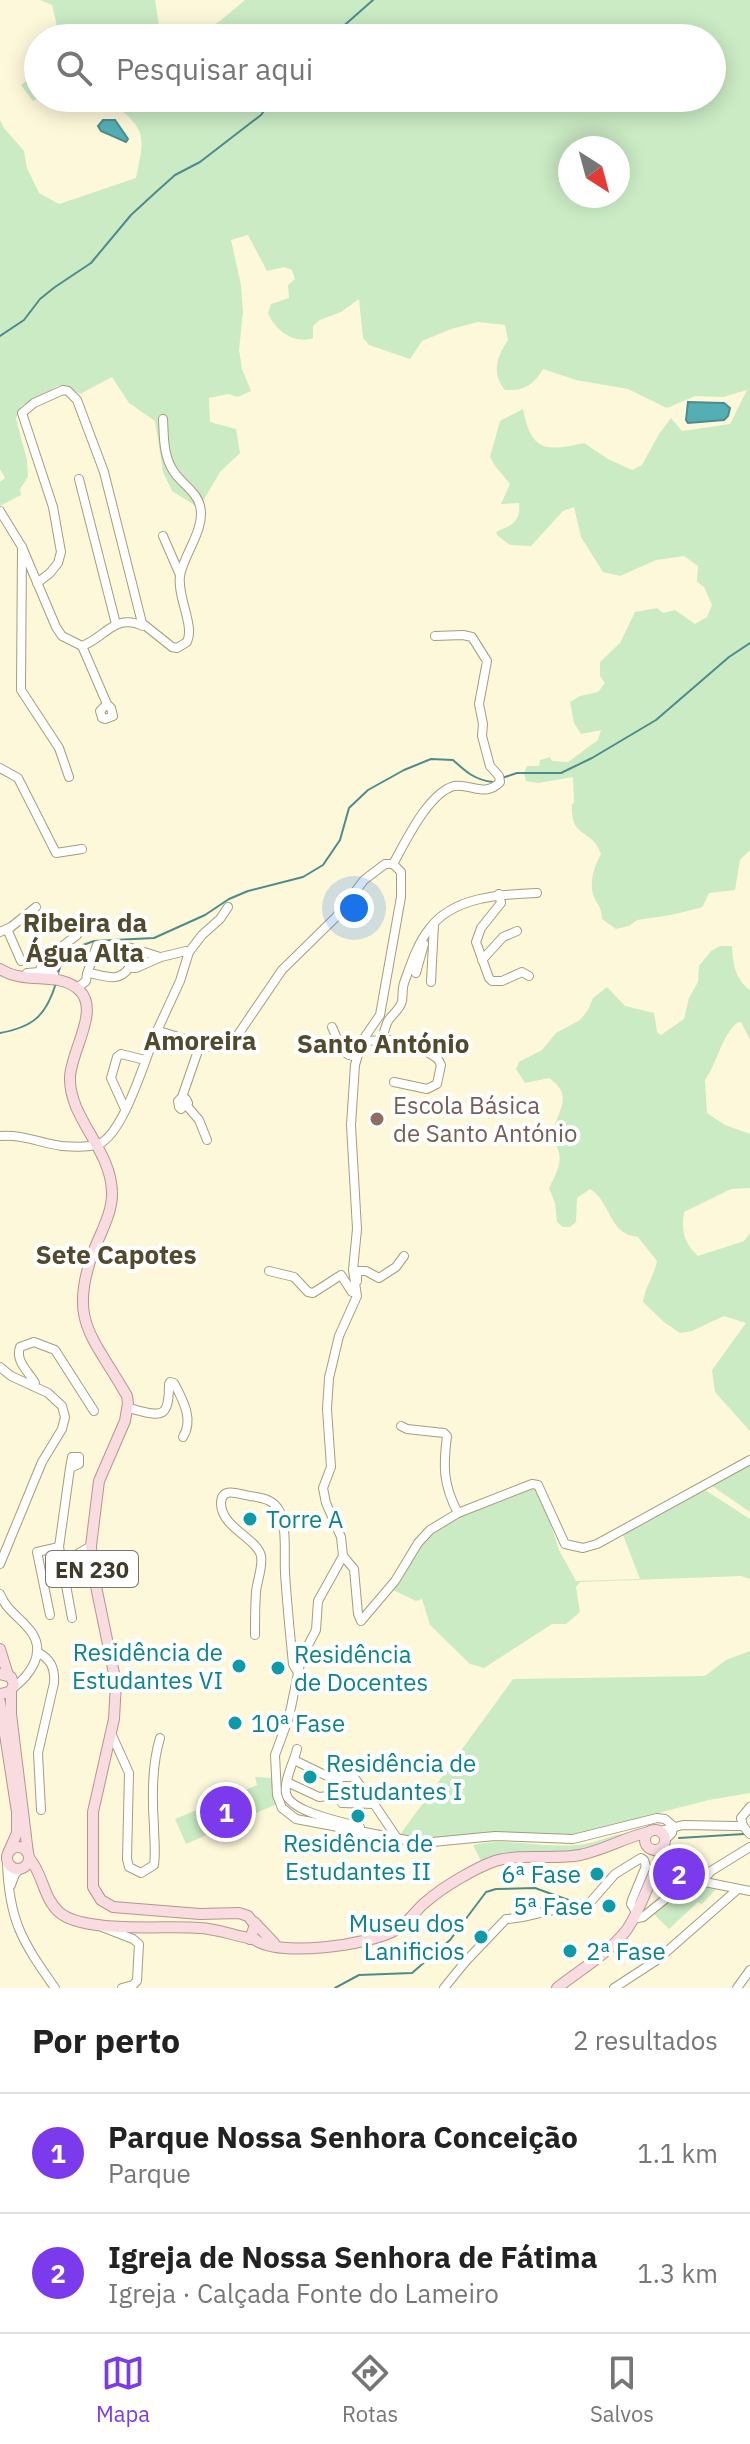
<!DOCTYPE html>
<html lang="pt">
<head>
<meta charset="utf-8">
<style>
  body { margin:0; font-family:"IBM Plex Sans",sans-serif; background:#f6f6f6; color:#222 }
  .compass { position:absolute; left:558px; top:136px; width:72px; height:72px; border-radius:50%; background:#fff; box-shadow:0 4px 20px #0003; rotate:144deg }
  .you { position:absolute; left:354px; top:908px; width:28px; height:28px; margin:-20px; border:6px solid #fff; border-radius:50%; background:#1a73e8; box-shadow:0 0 0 12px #1a73e833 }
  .badge { display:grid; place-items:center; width:52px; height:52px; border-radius:50%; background:#7c3aed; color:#fff; font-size:26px; font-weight:700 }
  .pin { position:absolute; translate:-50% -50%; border:4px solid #fff; box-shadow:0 2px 8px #0006 }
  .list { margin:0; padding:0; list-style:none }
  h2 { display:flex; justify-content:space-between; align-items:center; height:104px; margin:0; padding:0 32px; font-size:34px }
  h2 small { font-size:26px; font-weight:400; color:#767676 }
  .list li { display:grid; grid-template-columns:52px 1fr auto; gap:24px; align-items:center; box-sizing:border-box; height:120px; padding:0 32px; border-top:2px solid #e0e0e0 }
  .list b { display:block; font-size:30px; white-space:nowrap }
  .list p { margin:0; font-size:26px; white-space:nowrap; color:#767676 }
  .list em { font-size:26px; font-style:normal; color:#767676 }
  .icon { flex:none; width:44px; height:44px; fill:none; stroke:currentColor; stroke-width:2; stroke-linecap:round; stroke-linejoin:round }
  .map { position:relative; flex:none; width:750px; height:1988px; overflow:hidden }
  .search { position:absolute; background:#fff; box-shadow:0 4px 20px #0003; left:24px; right:24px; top:24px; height:88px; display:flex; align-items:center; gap:20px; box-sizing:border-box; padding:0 28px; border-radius:44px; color:#767676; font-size:30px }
  .sheet { height:344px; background:#fff }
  nav { display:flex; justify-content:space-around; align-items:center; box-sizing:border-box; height:112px; border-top:2px solid #e0e0e0; background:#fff; font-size:22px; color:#767676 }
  nav a { display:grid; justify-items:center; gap:4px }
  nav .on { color:#7c3aed }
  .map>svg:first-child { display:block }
</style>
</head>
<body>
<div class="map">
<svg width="750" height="1988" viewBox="0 0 750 1988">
  <rect width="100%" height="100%" fill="#fef8db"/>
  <g fill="#caebc4" fill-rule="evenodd">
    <polygon points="40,0 155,0 161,38 54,38 57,26 52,5"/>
    <path d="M 245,0 L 750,0 L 750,850 L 740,860 L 735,890 L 709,893 L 703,906 L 700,908 L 671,915 L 637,920 L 629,926 L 616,929 L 602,919 C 601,903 596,905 593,894 C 589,881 595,865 601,854 C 592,827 570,840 572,804 L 574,803 L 573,777 L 538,783 L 526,781 L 524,773 L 527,766 L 539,766 L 540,760 L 550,757 L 552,761 L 568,762 L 598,740 L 601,730 L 581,734 L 574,723 L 570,702 L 580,696 L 598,692 L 605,683 L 600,676 L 600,662 L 620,643 L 635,612 L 657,608 L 663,613 L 675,610 L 695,624 L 707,617 L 712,605 L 704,587 L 697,582 L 698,566 L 684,556 L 656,560 L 620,576 L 603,572 L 581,537 L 574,507 L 563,511 L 531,546 L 510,545 L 498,536 L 496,532 C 512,525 521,522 519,503 L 501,504 L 510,484 L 495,466 L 490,457 L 500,421 L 523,409 C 531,451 545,452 584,443 L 608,459 L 632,470 L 642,465 L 659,434 L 671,418 L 682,431 L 730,424 L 747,390 L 723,397 L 695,396 L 667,408 L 628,389 L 576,380 L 543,369 C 533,385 525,391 505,390 C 491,374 497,356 508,340 L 505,325 L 478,322 L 451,329 L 422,341 L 410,359 L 369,345 L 363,338 L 359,299 L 341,312 L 320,320 L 313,326 L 313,338 C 294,345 275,330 268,313 L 271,304 L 289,298 L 288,285 L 295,279 L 292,270 L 284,267 L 267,271 L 248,235 L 231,240 L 241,285 L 243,312 L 239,350 L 242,369 L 251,391 L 238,397 L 228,394 L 209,398 L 210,422 L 236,429 L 240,453 L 220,472 L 199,508 L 172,491 L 163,472 L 155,421 L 129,403 L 112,377 L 80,394 L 72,389 L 58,386 L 21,406 L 16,419 L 27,460 L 28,477 L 20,489 L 21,495 L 0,506 L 0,482 L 5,478 L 0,469 L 0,120 L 4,128 L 24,151 L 27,168 L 39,193 L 59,204 L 136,178 C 145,135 147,130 111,102 L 110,98 L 712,98 L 712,38 L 194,38 L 220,21 ZM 570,148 L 618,148 L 618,196 L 570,196 Z"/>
    <polygon points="38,46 38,98 33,101 21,85 28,80 36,67 30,49"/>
    <path d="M 720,946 L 732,946 C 733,964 735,979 750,990 L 750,1040 L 741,1022 L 738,1022 C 721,1036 718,1062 705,1080 L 707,1113 L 725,1125 L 750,1134 L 750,1188 L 731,1189 L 684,1212 C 681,1231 684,1243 698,1256 L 744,1241 L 750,1233 L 750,1431 L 715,1392 L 712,1370 L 746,1323 L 724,1316 L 692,1331 L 680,1333 L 664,1322 L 643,1302 C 645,1287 654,1276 657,1261 L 638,1237 C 608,1234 612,1203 590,1189 L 577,1198 L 576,1222 L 570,1227 L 563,1227 L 557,1222 L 555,1203 L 549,1188 C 554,1178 562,1164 559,1153 C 558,1148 553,1140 553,1135 C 554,1114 577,1097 549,1078 L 525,1083 L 516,1069 L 519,1062 L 542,1050 L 556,1033 L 580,1020 L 588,1010 L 593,998 L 607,987 L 625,1006 L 654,1013 L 657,1032 L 661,1035 L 684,1019 L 689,998 L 698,982 L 699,966 L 711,951 Z"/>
    <polygon points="750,1464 750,1512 709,1484"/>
    <path d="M 531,1488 L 536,1488 L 540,1492 L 559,1550 L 576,1581 L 640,1579 L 623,1535 L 702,1488 L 750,1519 L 750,1579 L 741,1576 L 580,1582 L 576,1587 L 580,1612 L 566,1624 L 552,1624 L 484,1668 L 470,1664 L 430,1625 L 422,1599 L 416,1601 L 393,1590 C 403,1576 412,1552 423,1541 C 448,1516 498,1501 531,1488 Z"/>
    <polygon points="750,1651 750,1793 709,1800 654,1814 592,1834 421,1840 399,1836 513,1679 705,1676 726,1660"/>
    <polygon points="255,1777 272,1778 277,1804 186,1844 175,1819 257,1785"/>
    <path d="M 620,1834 L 627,1835 L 588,1848 L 570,1851 L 504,1852 L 482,1863 L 473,1845 C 507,1837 542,1848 576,1845 C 591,1844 605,1838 620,1834 Z"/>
    <polygon points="690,1883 716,1889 702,1904 698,1902 669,1929 653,1913"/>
  </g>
  <g fill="#54afb5" stroke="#4d8c8c" stroke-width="2">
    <polygon points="103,120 115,120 128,139 126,142 101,131 98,126"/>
    <polygon points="688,402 724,403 730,408 728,416 724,420 688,423 686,420"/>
  </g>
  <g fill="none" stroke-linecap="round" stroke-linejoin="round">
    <g stroke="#4d8c8c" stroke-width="2">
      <polyline points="330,38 373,0"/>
      <polyline points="0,336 24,320 40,299 55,287 91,263 131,215 156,192 175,175 200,162 261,115 274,98"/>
      <polyline points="502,778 517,773 561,773 592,758 656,720 729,657 750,643"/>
      <path d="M 57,977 L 61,964 L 66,959 L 83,945 L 94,941 L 154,938 L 205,915 L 229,899 L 248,891 L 303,877 L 323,865 L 340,840 L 349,808 L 368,790 L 404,770 L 431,759 L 453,760 C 466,772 475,780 493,782"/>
      <path d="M 0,1033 C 33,1027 46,1016 56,983"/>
      <polyline points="679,1838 744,1834"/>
      <polyline points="601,1884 610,1874"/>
      <polyline points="335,1988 359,1975 412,1973 450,1940 486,1892 496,1889 535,1888 574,1902 587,1900"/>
    </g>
    <defs>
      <g id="minor">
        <polyline points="79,479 116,624"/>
        <path d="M 0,511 L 22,547 L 56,627 L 62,636 L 82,646 C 106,637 114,613 143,626"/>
        <polyline points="163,536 180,575"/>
        <polyline points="22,547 21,690 59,748 69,777"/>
        <path d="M 37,583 L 50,573 L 58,563 L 61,552 L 53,507 L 22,413 L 34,403 L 63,390 L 68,391 L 77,400 L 104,472 L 142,623 L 172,647 L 177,648 L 187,642 C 195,626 177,597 180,576 C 183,555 206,529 200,506 C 197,492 182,484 174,472 C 163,456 164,437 163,419"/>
        <path d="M 435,636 L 463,635 L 472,637 L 487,661 L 479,704 L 483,724 L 482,736 L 490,766 L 499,776 L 500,782 C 485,798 470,783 454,786 C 428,793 405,843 393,864 L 401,872 L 401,897 L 380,1015 L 362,1041 L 355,1065 L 351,1125 L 357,1229 L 353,1270 L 357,1296 L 339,1336 L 329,1378 L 327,1409 L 331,1467 L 323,1488 L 326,1503 L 341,1537 L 343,1556 L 318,1601 L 316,1630 L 301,1659 L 289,1717 L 275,1755 L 277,1795 L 282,1808 L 296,1819 L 422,1843 L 495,1836 L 573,1839 L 657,1818 L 665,1819 L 673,1826"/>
        <polyline points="82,646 107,704 100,711 102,718 105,719 113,716 111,708 107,704"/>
        <polyline points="0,768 18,778 56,853 82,849"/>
        <polyline points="499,894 501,903 481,928 476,942 489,978 492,981 502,981 522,972 529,976"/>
        <polyline points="7,929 21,961"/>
        <polyline points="0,932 11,927 36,907"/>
        <polyline points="128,947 160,957"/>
        <polyline points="482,960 503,937 517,931"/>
        <polyline points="27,973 52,971 54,974 51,980"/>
        <polyline points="39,973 43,961 77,935"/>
        <polyline points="416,973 424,944"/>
        <polyline points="87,974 97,945"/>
        <polyline points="431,982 434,924"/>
        <path d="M 77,988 L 86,981 L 87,974 L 89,973 C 106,976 118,983 129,968 L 136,968 L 161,957 L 186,951 L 189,952"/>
        <polyline points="332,1027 338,1041 336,1047 349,1055 357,1057"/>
        <polyline points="156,1033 180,981 189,952 202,935 220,919 228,907"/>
        <path d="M 382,1039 C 384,1033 385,1027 388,1021 C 392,1014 400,1010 402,1001 C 403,995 402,989 404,983 C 411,964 417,944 430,928 C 453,897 501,894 537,893"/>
        <polyline points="362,1041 390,1040 429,1053 438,1059 441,1065 437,1084 427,1089 394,1082"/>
        <polyline points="182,1097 186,1099 188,1103 181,1109 179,1107 178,1101 182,1097 200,1045"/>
        <polyline points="187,1106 199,1120 207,1140"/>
        <polyline points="125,1109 111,1078 117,1057 121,1054 145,1060"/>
        <path d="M 0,1136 C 21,1134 41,1143 62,1146 C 74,1147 88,1148 99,1144 C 124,1133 145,1059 156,1033 L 162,1032 L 218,1049 L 233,1042 L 282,970 L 336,917 L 364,880 L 385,864 L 393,864"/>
        <polyline points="269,1271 294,1277 308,1292 313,1293 341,1275 352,1292 356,1293"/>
        <polyline points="357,1281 357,1271 366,1271 379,1278 396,1267 404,1256"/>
        <polyline points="0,1367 11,1376 48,1393 62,1406 65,1417 62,1429 42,1462 0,1564"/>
        <path d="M 33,1386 L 35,1383 C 28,1371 15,1361 20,1347 L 34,1342 L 55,1350 L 94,1411"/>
        <path d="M 128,1408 C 159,1415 169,1423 169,1384 L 170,1382 L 174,1383 C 183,1400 194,1420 183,1437"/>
        <path d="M 401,1426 L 407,1429 L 444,1433 L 447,1436 C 443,1466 443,1485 458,1513"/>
        <polyline points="70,1468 72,1457 79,1457 79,1464 70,1468 59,1547 72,1618"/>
        <polyline points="343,1556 354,1569 358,1614 361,1621 395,1581 418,1543 430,1530 458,1513 532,1484 538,1485 565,1544 583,1548 597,1544 750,1460"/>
        <polyline points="62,1563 91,1546"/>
        <path d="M 0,1594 C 7,1612 22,1618 32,1633 C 46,1654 29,1676 13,1688"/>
        <polyline points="50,1615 37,1552 59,1547"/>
        <path d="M 255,1635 C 255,1621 255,1606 256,1592 C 257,1581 263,1567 261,1556 C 257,1538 222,1528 221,1504 C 221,1485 240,1495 250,1496 C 262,1498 274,1499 280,1512 C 287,1531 284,1554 285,1573 C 287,1604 290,1634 293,1664 L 297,1671"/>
        <path d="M 37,1652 C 51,1659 55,1668 54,1683 L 38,1753 L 41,1810"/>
        <path d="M 111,1733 L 129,1773 L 127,1859 L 129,1867 L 141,1873 L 154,1865 C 156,1852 154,1839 154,1826 C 152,1798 152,1764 160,1738"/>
        <path d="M 297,1749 C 294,1762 284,1779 286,1793 C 289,1812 344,1822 360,1827"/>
        <polyline points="287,1782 319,1797 359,1793 363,1790 354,1777 329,1777 294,1760"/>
        <polyline points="342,1803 374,1804 397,1838"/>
        <polyline points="743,1826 741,1818 750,1807"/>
        <polyline points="660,1831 683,1825 735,1826 743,1826 750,1834"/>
        <polyline points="665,1840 672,1833 673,1826"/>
        <path d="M 7,1862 C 9,1921 22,1941 55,1988"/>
        <polyline points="703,1881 711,1871 750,1847"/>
        <polyline points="11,1885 15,1874 20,1869"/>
        <polyline points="633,1919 643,1917 690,1879 750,1891"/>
        <polyline points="102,1927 133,1939 139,1944 137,1981 133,1985 122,1988"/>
        <path d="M 444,1988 L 466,1961 L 506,1919 C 527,1918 542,1911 560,1909 C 570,1908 578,1910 587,1906 L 615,1874 L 641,1858 L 644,1860 L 646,1866 L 632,1900 L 631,1904 L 636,1912"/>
        <polyline points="614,1988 657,1960 738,1889"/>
        <polyline points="737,1988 750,1970"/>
      </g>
      <g id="major">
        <path d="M 0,969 C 26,986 60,970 80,991 C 100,1011 70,1053 70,1078 C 69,1118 111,1149 112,1192 C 113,1211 101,1232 94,1250 C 67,1321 93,1336 127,1396 L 128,1403 L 125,1421 L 99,1481 L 91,1546 L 92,1567 L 116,1683 L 114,1719 L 93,1812 L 93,1887 L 101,1900 L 113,1907 L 200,1914 L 239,1913 L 248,1916 L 255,1925 L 250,1939"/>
        <polyline points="0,1649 8,1675"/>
        <polyline points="0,1674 11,1677 14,1685 10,1692 0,1694"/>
        <polyline points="11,1690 11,1714 28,1853"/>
        <polyline points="0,1702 17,1812 17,1833 9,1851"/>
        <circle cx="655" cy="1840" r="10"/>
        <circle cx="18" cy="1858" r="11"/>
        <path d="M 29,1858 C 43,1873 43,1898 59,1912 C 83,1934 167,1925 200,1928 C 219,1929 237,1937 255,1939"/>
        <polyline points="254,1922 274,1943"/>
        <path d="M 254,1939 C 278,1958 370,1945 396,1930 C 409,1923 415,1910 427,1901 C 443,1887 475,1868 495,1861 C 522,1853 553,1860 580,1855 C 605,1850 625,1837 649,1832"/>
        <path d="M 557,1988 C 580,1970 607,1954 625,1932 C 636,1919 659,1862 664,1845"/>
      </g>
    </defs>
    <use href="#minor" stroke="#a59d7b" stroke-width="10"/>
    <use href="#major" stroke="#b49593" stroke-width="12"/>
    <use href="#minor" stroke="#fff" stroke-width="8"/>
    <use href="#major" stroke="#f8dce0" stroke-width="10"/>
  </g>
  <circle fill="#8d6e63" stroke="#fff" stroke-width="3" cx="377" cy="1119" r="8"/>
  <g fill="#0f9aa8" stroke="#fff" stroke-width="3">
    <circle cx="250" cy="1519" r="8"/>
    <circle cx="239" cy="1666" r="8"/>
    <circle cx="278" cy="1668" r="8"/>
    <circle cx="235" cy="1723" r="8"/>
    <circle cx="310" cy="1777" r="8"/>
    <circle cx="358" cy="1816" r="8"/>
    <circle cx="597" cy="1874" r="8"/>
    <circle cx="609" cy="1906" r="8"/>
    <circle cx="481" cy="1937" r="8"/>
    <circle cx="570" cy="1951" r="8"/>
  </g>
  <g text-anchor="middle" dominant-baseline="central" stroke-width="8" stroke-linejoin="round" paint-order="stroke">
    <rect fill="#fff" stroke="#78766b" stroke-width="2" x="46" y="1551" width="92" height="36" rx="6"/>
    <g font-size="22" font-weight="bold" fill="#3e3b2c">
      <text x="92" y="1569">EN 230</text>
    </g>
    <g font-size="24" fill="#785e54" stroke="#fff" text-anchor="start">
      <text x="393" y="1105">Escola Básica<tspan x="393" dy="28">de Santo António</tspan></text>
    </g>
    <g font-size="24" fill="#0d838f" stroke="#fff" text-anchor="start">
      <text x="266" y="1519">Torre A</text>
      <text x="223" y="1652" text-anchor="end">Residência de<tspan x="223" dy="28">Estudantes VI</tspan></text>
      <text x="294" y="1654">Residência<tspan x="294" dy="28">de Docentes</tspan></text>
      <text x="251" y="1723">10ª Fase</text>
      <text x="326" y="1763">Residência de<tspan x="326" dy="28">Estudantes I</tspan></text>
      <text x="358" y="1843" text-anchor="middle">Residência de<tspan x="358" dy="28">Estudantes II</tspan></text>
      <text x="581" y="1874" text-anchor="end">6ª Fase</text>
      <text x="593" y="1906" text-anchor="end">5ª Fase</text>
      <text x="465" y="1923" text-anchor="end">Museu dos<tspan x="465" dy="28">Lanificios</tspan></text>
      <text x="586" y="1951">2ª Fase</text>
    </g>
    <g font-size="26" font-weight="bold" fill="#524a2c" stroke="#fff">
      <text x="85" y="922">Ribeira da<tspan x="85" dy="30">Água Alta</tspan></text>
      <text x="200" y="1040">Amoreira</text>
      <text x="383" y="1043">Santo António</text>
      <text x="116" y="1254">Sete Capotes</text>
    </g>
  </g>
</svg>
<svg class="compass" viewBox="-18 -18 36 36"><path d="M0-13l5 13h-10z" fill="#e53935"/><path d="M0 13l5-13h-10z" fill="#767676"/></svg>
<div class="you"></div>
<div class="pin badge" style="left:226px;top:1812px">1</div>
<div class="pin badge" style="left:679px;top:1874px">2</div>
<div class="search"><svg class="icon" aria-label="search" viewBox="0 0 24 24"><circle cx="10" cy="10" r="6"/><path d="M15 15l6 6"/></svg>Pesquisar aqui</div>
</div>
<section class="sheet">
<h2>Por perto<small>2 resultados</small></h2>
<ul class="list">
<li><span class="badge">1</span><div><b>Parque Nossa Senhora Conceição</b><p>Parque</p></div><em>1.1 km</em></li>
<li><span class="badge">2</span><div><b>Igreja de Nossa Senhora de Fátima</b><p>Igreja · Calçada Fonte do Lameiro</p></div><em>1.3 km</em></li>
</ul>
</section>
<nav>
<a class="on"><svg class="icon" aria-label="map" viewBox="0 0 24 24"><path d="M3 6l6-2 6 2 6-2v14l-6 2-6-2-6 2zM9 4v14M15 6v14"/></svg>Mapa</a>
<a><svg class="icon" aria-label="directions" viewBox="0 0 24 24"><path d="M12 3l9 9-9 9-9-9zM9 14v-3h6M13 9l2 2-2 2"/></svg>Rotas</a>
<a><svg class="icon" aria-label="saved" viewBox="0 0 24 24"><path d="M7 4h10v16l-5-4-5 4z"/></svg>Salvos</a>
</nav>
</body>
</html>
